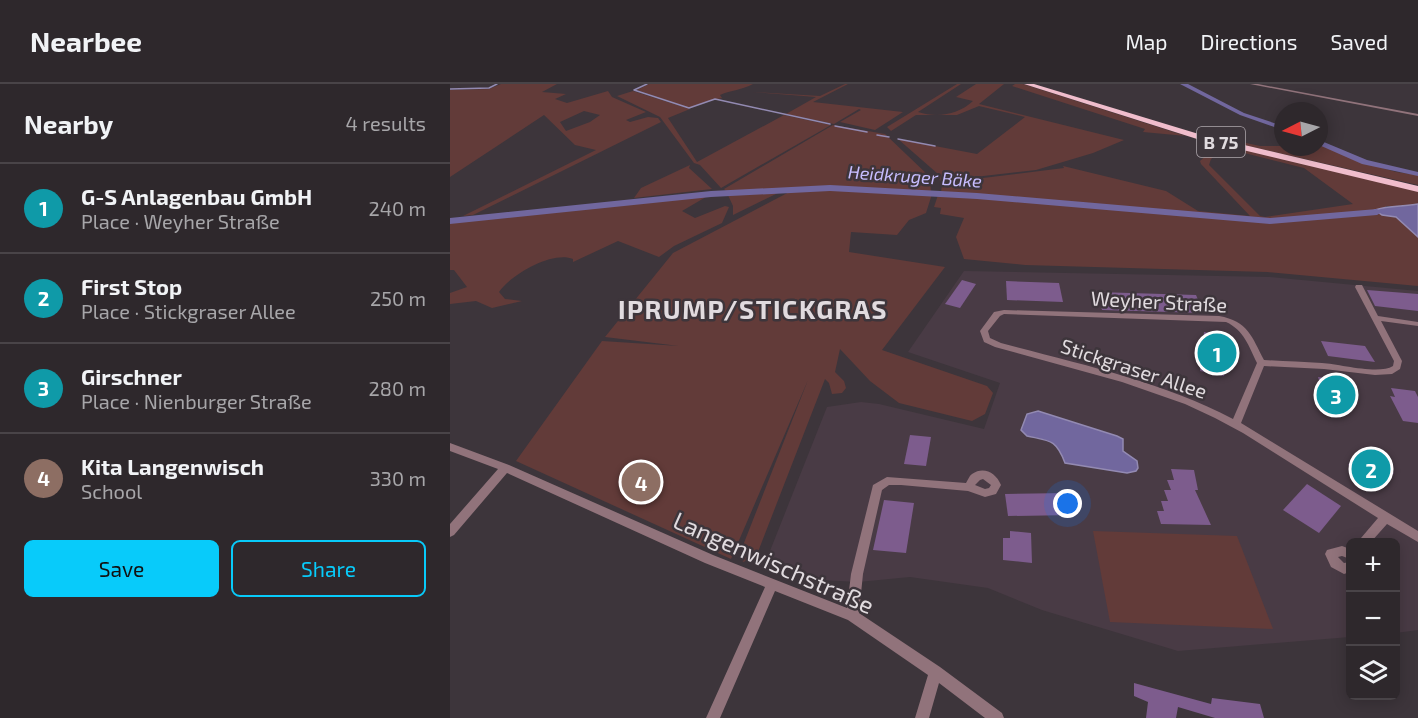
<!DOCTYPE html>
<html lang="en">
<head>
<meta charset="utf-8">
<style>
  body { margin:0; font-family:"Exo 2",sans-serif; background:#3a3438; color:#f1f3f6 }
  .controls { position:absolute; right:18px; bottom:18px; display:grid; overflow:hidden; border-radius:9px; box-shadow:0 3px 15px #0003 }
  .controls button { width:54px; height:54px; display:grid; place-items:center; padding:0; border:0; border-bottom:2px solid #494448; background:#2e282c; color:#f1f3f6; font:30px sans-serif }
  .compass { position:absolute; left:824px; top:18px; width:54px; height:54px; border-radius:50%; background:#2e282c; box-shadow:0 3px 15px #0003; rotate:264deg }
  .you { position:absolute; left:618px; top:420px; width:21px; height:21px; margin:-15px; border:4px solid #fff; border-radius:50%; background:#1a73e8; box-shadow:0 0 0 9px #1a73e833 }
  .badge { display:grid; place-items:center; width:39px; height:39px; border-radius:50%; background:#08cbfa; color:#fff; font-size:20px; font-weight:700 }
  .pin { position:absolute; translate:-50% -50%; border:3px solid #fff; box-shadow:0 2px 6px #0006 }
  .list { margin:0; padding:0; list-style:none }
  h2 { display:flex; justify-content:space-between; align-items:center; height:78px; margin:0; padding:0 24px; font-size:26px }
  h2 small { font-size:20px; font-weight:400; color:#a7a6a9 }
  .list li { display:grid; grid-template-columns:39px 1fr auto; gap:18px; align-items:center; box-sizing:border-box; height:90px; padding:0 24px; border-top:2px solid #494448 }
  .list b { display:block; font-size:22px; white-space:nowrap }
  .list p { margin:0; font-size:20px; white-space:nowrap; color:#a7a6a9 }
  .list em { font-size:20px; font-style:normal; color:#a7a6a9 }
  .actions { display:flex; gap:12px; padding:18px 24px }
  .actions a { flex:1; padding:14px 0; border:2px solid #08cbfa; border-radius:9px; text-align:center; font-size:21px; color:#08cbfa }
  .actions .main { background:#08cbfa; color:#111 }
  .icon { flex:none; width:33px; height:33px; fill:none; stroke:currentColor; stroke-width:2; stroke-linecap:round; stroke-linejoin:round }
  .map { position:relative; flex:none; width:968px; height:634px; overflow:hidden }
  header { display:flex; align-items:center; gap:36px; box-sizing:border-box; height:84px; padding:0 30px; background:#2e282c; border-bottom:2px solid #494448 }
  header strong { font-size:28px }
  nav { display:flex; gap:33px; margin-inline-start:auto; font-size:21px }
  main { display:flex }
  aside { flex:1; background:#2e282c }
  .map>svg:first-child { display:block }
</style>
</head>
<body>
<header>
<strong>Nearbee</strong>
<nav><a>Map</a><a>Directions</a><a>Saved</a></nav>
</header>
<main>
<aside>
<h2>Nearby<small>4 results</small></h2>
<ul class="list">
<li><span class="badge" style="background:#0f9aa8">1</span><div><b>G-S Anlagenbau GmbH</b><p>Place · Weyher Straße</p></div><em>240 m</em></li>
<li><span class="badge" style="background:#0f9aa8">2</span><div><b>First Stop</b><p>Place · Stickgraser Allee</p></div><em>250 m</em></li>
<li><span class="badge" style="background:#0f9aa8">3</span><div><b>Girschner</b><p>Place · Nienburger Straße</p></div><em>280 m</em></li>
<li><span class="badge" style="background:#8d6e63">4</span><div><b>Kita Langenwisch</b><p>School</p></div><em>330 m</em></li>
</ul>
<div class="actions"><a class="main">Save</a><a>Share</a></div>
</aside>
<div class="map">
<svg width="968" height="634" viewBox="0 0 968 634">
  <rect width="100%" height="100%" fill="#3d353b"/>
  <polygon fill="#493b45" points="514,187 820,193 968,207 968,546 946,549 946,458 900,458 900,553 728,567 592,526 538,504 460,493 408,498 371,496 318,472 377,323 411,318 429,320 534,345 550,299 458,268"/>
  <g fill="#623b39" fill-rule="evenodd">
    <path d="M 51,0 L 107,0 L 92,8 L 116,10 L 105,15 L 117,19 L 158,7 L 162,13 L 196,28 L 176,36 L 180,38 L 198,33 L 208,34 L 211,38 L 23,131 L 13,132 L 146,66 L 125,61 L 94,31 L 0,93 L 0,6 L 39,5 ZM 134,27 L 150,31 L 140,38 L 116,47 L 110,38 Z"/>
    <path d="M 199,0 L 303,0 C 292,6 281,6 270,11 L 272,14 C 261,16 251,19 239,24 L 187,6 Z"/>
    <polygon points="395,0 398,0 363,18 453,28 425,46 390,38 411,26 409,25 384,40 336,30 366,13 302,8 370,12"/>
    <path d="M 507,0 L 511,0 L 468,28 C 487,34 508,31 523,17 L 506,13 L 526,0 L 554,0 L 529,20 L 674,56 L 643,69 L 586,86 L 490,97 L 488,90 L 448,55 L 527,70 L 575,33 L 529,22 L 507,31 L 466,31 L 441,47 L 437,43 Z"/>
    <polygon points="565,0 573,0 736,52 693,48 695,45 562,2"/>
    <polygon points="183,7 240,25 218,34 247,78 334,31 381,41 271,104 250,81 244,79 210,33 167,12"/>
    <polygon points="383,41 435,50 480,93 481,109 433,106 482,110 476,129 459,136 447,151 401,148 399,168 495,183 432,266 537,302 543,309 535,330 522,337 449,319 420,297 390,265 385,288 394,297 396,304 392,309 382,310 379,299 375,295 306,473 293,478 290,469 358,296 281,475 66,377 152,257 229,262 155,253 223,169 345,105 277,108 274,105"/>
    <polygon points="787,57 810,62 873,62 912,78 946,88 968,91 968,101 785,59"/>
    <path d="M 767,59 L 968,106 L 968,120 L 953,123 L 936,122 L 932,131 L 946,133 L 968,153 L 968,202 L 817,188 L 575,181 L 514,175 L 506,153 L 514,134 L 490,130 L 491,124 L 484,123 L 488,111 L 519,112 L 491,109 L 492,99 L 614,84 L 613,82 L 716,107 L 748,127 L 800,132 L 751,80 L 750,77 L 766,62 L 763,60 ZM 775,64 L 854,84 L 903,120 L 815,133 L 810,132 L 759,81 L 761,75 Z"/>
    <polygon points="240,81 239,84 262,105 184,114 191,104"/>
    <polygon points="325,107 328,109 283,131 283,122 277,109"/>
    <path d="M 261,110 L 232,127 L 245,134 L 275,122 L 279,123 L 272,139 L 224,162 L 209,173 L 168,157 L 123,178 L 123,175 C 102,167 62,190 49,208 L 55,215 L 72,217 L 42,224 L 26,217 L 0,220 L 0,209 L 17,203 L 4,186 L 0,186 L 0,137 Z"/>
    <polygon points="643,447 787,452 823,545 660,538"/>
  </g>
  <g fill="#71679e" stroke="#938ab2" stroke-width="1.5">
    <path d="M 968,120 L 968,153 L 946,133 L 932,131 L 925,126 C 939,121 954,123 968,120 Z"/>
    <path d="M 588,327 L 667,352 L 673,355 L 673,367 L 687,377 L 688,384 L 686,387 L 677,389 L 615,379 C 606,355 600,357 577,352 L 571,346 L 577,330 Z"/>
  </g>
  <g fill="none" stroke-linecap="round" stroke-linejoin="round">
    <g stroke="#938ab2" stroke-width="1.5">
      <polyline points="197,0 184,6 239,24 265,15 380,40"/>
      <polyline points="0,5 39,4 47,0"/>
      <polyline points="385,42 417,48"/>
      <polyline points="427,51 439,53"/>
      <polyline points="448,55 485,62"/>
    </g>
    <g fill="#71679e" fill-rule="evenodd">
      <polygon points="730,0 738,0 794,29 833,42 833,46 790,31"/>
      <polygon points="869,56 917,76 968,88 968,92 912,80 869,61"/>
      <polygon points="380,101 527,109 820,134 927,125 932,128 927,131 820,140 527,115 380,107 261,113 0,140 0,134 261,107"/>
    </g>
  </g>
  <g fill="#7d5c8d">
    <polygon points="512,196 526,200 510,224 495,220"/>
    <polygon points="556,197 609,199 613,218 557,216"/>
    <polygon points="917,206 968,210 968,227 925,222"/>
    <polygon points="647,208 746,211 754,229 652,226"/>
    <polygon points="754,248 783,254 782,285 775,283 774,292 750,287"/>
    <polygon points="871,257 915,262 925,278 878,272"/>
    <polygon points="868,293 894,296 904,322 876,318"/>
    <polygon points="941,304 965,307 968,313 968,339 953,337 940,312 945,313"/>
    <polygon points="460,351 481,353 476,382 454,380"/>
    <polygon points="908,368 944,389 934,402 898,381"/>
    <polygon points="721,385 744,386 748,406 745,406 761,441 711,440 707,427 714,427 711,417 718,417 714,406 721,406 717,396 724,396"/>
    <polygon points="857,400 891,422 869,449 833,426"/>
    <polygon points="618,409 623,431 558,432 555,410"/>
    <polygon points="434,416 464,419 456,469 423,466"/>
    <polygon points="560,447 581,449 582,479 553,476 553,454 560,454"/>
    <polygon points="684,599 761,620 762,614 810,620 814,634 765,634 728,623 726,634 696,634 698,618 684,612"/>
  </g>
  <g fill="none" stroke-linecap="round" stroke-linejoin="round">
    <g fill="#91737b" fill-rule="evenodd">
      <polygon points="800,0 808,0 968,30 968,32"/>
      <path d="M 906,201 L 912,201 L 928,232 L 968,238 L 968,242 L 931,237 L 952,277 L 950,285 L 942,290 L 925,291 L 874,285 L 814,282 L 791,339 L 968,447 L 968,458 L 937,440 L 921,458 L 910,458 L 911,454 L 928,434 L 793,349 L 765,334 L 735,320 L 672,298 L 545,263 L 534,258 L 530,247 L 544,228 L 554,226 L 769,232 C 798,237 802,253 814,276 C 833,277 852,278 872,279 C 889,280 929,291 943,282 L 944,277 L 905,203 ZM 554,230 L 776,238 C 794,246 799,263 807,279 L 783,335 C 711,297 629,280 551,259 L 540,254 L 538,247 L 550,232 Z"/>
      <path d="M 0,359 L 59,381 L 263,471 L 397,524 L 401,490 L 423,401 L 437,393 L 516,399 C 518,396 519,392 522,390 C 534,382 546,389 551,401 L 546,410 L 535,413 L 518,407 L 451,401 L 439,401 L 432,406 L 413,490 L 409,529 L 490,583 L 552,629 L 554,634 L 535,634 L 489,599 L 479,634 L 465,634 L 478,591 L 398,536 L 325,507 L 270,634 L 256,634 L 315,503 L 255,479 L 57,389 L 4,451 L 0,453 L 0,440 L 48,385 L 0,367 ZM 533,395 L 541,401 L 539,404 L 535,405 L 525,401 L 530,396 Z"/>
      <polygon points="892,462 900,465 900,475 892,472 888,473 894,479 900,478 900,488 894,490 881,483 875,470 877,466"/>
    </g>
    <polygon fill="#f0bdcc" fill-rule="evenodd" points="574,0 584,0 752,51 968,102 968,108 747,55"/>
  </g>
  <g text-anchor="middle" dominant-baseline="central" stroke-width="5" stroke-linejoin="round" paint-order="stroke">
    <rect fill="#3d353b" stroke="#b0a9ae" stroke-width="1.5" x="747" y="43" width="48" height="30" rx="4.5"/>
    <g font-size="18" font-weight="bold" fill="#e1dbdf">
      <text x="771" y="58">B 75</text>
    </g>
    <g font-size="18" font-style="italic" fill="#c7bdfe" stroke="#3d353b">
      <text transform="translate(465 92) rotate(4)">Heidkruger Bäke</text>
    </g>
    <g font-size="20" fill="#e1dbdf" stroke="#3d353b">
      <text transform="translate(709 217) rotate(3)">Weyher Straße</text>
      <text transform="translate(684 284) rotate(18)">Stickgraser Allee</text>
    </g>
    <g font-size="24" fill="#e1dbdf" stroke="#3d353b">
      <text transform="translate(324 478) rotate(24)">Langenwischstraße</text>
    </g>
    <g font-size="26" font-weight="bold" letter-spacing="1.5" fill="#e1dbdf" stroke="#3d353b">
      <text x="303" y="224">IPRUMP/STICKGRAS</text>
    </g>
  </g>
</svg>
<div class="controls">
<button>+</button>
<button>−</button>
<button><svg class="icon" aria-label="layers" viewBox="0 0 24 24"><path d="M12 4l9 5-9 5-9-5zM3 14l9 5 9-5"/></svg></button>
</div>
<svg class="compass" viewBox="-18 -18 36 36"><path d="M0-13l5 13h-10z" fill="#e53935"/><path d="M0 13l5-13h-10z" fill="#a7a6a9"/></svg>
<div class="you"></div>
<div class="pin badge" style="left:767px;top:269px;background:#0f9aa8">1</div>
<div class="pin badge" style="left:921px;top:385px;background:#0f9aa8">2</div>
<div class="pin badge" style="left:886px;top:311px;background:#0f9aa8">3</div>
<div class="pin badge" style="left:191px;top:398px;background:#8d6e63">4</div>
</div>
</main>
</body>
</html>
